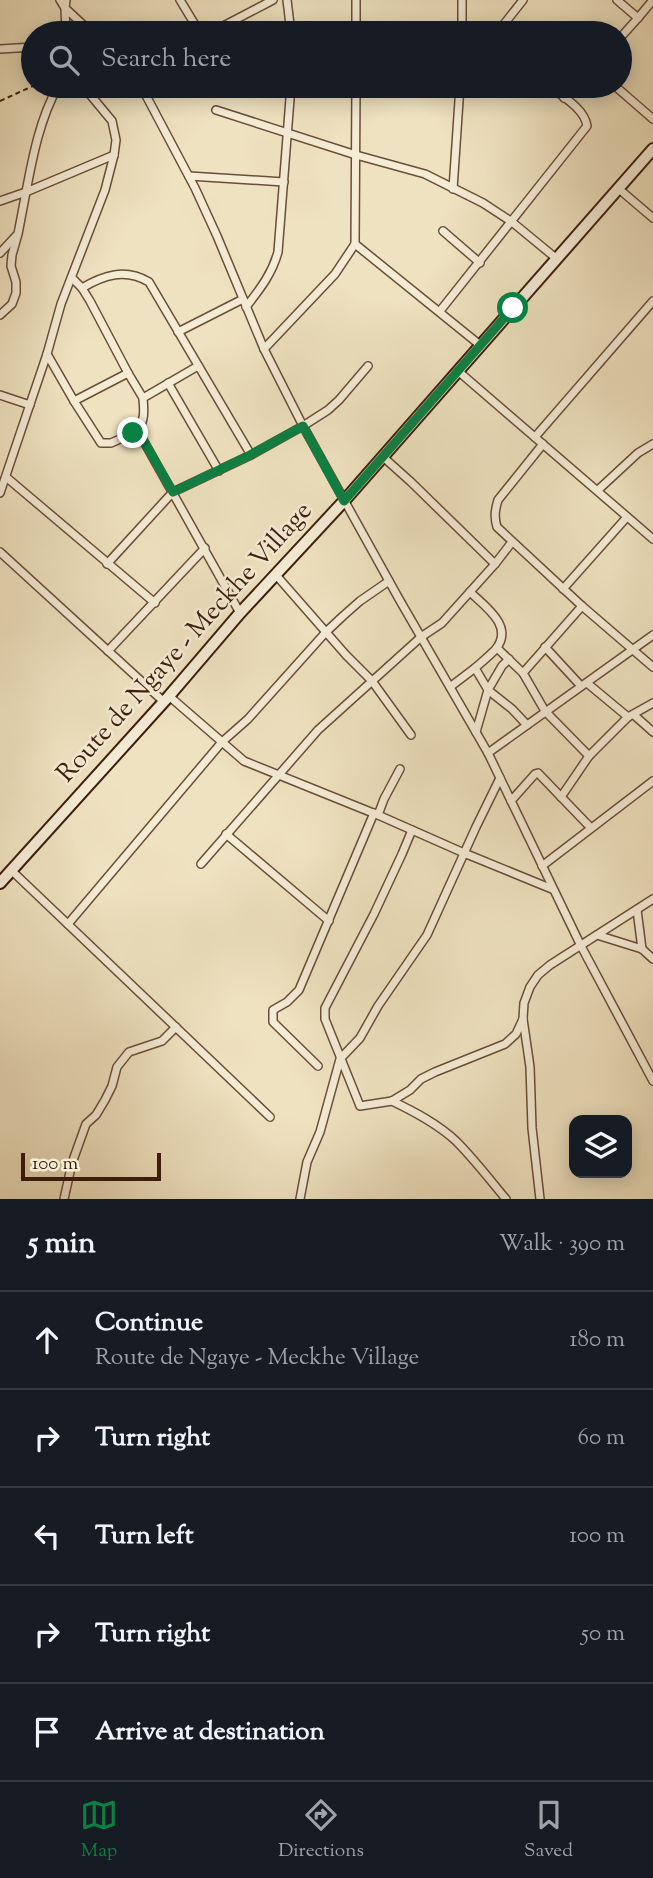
<!DOCTYPE html>
<html lang="en">
<head>
<meta charset="utf-8">
<style>
  body { margin:0; font-family:"Sorts Mill Goudy",serif; background:#20242c; color:#f1f3f6 }
  .controls { position:absolute; right:21px; bottom:21px; display:grid; overflow:hidden; border-radius:14px; box-shadow:0 4px 18px #0003 }
  .controls button { width:63px; height:63px; display:grid; place-items:center; padding:0; border:0; border-bottom:2px solid #363941; background:#171b24; color:#f1f3f6; font:35px sans-serif }
  .scale { position:absolute; left:21px; bottom:18px; width:140px; box-sizing:border-box; padding-left:7px; border:4px solid #3e1d0b; border-top:0; font-size:19px; line-height:24px; white-space:nowrap; color:#3e1d0b; -webkit-text-stroke:5px #f5ecd6; paint-order:stroke }
  .stop { position:absolute; width:21px; height:21px; margin:-16px; border:5px solid #0b8043; border-radius:50%; background:#fff }
  .stop.end { background:#0b8043; border-color:#fff; box-shadow:0 2px 7px #0008 }
  .list { margin:0; padding:0; list-style:none }
  h2 { display:flex; justify-content:space-between; align-items:center; height:91px; margin:0; padding:0 28px; font-size:30px }
  h2 small { font-size:23px; font-weight:400; color:#9ea1a6 }
  .list li { display:grid; grid-template-columns:46px 1fr auto; gap:21px; align-items:center; box-sizing:border-box; height:98px; padding:0 28px; border-top:2px solid #363941 }
  .list b { display:block; font-size:26px; white-space:nowrap }
  .list p { margin:0; font-size:23px; white-space:nowrap; color:#9ea1a6 }
  .list em { font-size:23px; font-style:normal; color:#9ea1a6 }
  .icon { flex:none; width:38px; height:38px; fill:none; stroke:currentColor; stroke-width:2; stroke-linecap:round; stroke-linejoin:round }
  .map { position:relative; flex:none; width:653px; height:1199px; overflow:hidden }
  .search { position:absolute; background:#171b24; box-shadow:0 4px 18px #0003; left:21px; right:21px; top:21px; height:77px; display:flex; align-items:center; gap:18px; box-sizing:border-box; padding:0 24px; border-radius:38px; color:#9ea1a6; font-size:26px }
  .sheet { height:581px; background:#171b24 }
  nav { display:flex; justify-content:space-around; align-items:center; box-sizing:border-box; height:98px; border-top:2px solid #363941; background:#171b24; font-size:19px; color:#9ea1a6 }
  nav a { display:grid; justify-items:center; gap:4px }
  nav .on { color:#0b8043 }
  .map>svg:first-child { display:block }
</style>
</head>
<body>
<div class="map">
<svg width="653" height="1199" viewBox="0 0 653 1199">
  <rect width="100%" height="100%" fill="#efe2c0"/>
  <filter id="stains"><feTurbulence type="fractalNoise" baseFrequency=".00286" numOctaves="4"/><feColorMatrix values="0 0 0 0 .2 0 0 0 0 .09 0 0 0 0 .02 0 0 0 .5 -.17"/></filter>
  <radialGradient id="worn" r=".72"><stop offset=".6" stop-color="#630" stop-opacity="0"/><stop offset="1" stop-color="#630" stop-opacity=".3"/></radialGradient>
  <g fill="none" stroke-linecap="round" stroke-linejoin="round">
    <defs>
      <g id="minor">
        <polyline points="60,0 65,8 92,33"/>
        <polyline points="180,0 200,33"/>
        <polyline points="287,0 291,33"/>
        <polyline points="617,0 638,18 653,0"/>
        <polyline points="66,33 65,8 66,0"/>
        <polyline points="210,33 273,0"/>
        <polyline points="356,33 356,0"/>
        <polyline points="462,33 462,0"/>
        <polyline points="497,33 523,0"/>
        <polyline points="620,38 638,18"/>
        <polyline points="0,49 33,47"/>
        <polyline points="63,86 89,86"/>
        <polyline points="141,86 195,188 217,236 264,349 303,426 399,599 488,753 581,946 653,1081"/>
        <polyline points="356,86 355,244 480,345"/>
        <polyline points="615,86 653,119"/>
        <polyline points="564,98 576,86"/>
        <polyline points="216,110 356,155 425,174 483,203 512,222 557,259"/>
        <polyline points="189,176 284,182"/>
        <polyline points="453,189 460,86"/>
        <polyline points="619,189 653,218"/>
        <path d="M 0,201 L 26,192 C 33,155 40,119 58,86"/>
        <polyline points="443,231 480,263"/>
        <polyline points="0,253 16,236"/>
        <polyline points="72,278 82,288 90,301 128,373"/>
        <path d="M 82,288 C 104,275 125,268 149,282 L 251,455"/>
        <path d="M 246,307 C 260,289 272,274 278,252 L 291,86"/>
        <path d="M 440,311 L 587,126 C 585,109 562,96 549,86"/>
        <polyline points="0,315 12,304 16,293 16,282 11,266 12,255 18,234 26,192 114,155"/>
        <polyline points="178,332 243,299"/>
        <polyline points="264,349 335,274 355,244"/>
        <polyline points="47,354 74,401 101,443 111,443 138,431 240,613"/>
        <polyline points="458,371 653,539"/>
        <polyline points="168,383 219,471"/>
        <polyline points="0,395 30,405"/>
        <polyline points="74,401 128,373 143,398"/>
        <path d="M 138,431 C 145,419 144,411 143,398 L 198,366"/>
        <polyline points="535,437 653,301"/>
        <path d="M 543,444 L 498,500 C 495,510 494,517 497,527 L 582,606 L 653,667"/>
        <polyline points="382,456 411,482 495,564"/>
        <polyline points="6,477 155,603"/>
        <polyline points="598,490 638,453 653,444"/>
        <polyline points="0,493 47,354 61,304 105,190 114,155 116,140 112,121 83,86"/>
        <polyline points="0,552 163,701"/>
        <polyline points="107,564 173,492 251,455 303,426 328,410 339,400 368,366"/>
        <polyline points="276,575 346,655 372,681 411,735"/>
        <polyline points="563,589 627,517"/>
        <path d="M 470,592 C 486,607 515,627 495,650 C 489,656 482,662 475,668 L 488,690 L 476,732"/>
        <polyline points="545,647 581,686"/>
        <polyline points="497,648 523,673"/>
        <polyline points="108,651 205,548"/>
        <polyline points="509,659 502,666 488,690 512,709 527,725"/>
        <polyline points="587,683 628,717 589,756"/>
        <polyline points="450,687 475,668"/>
        <polyline points="169,696 244,761 378,815 464,853 552,889"/>
        <polyline points="634,715 653,732"/>
        <polyline points="628,717 653,703"/>
        <polyline points="488,753 653,635"/>
        <polyline points="561,797 589,756 545,711 523,673 582,606"/>
        <polyline points="511,801 535,774 538,773 591,828"/>
        <polyline points="378,815 384,799 400,769"/>
        <polyline points="412,830 402,854 374,914 325,1008 325,1019 360,1106 392,1101 410,1090 421,1079 435,1072 505,1044 516,1034 523,1019"/>
        <polyline points="226,834 329,921"/>
        <polyline points="201,864 318,730 421,637 442,623 495,564 512,542"/>
        <polyline points="542,866 653,781"/>
        <polyline points="11,870 270,1117"/>
        <polyline points="637,910 642,949"/>
        <polyline points="68,924 222,742 248,719 326,632 343,616 360,601 389,581"/>
        <polyline points="597,935 642,949 653,959"/>
        <polyline points="318,1066 273,1022 273,1010 287,1002 299,990 374,813"/>
        <path d="M 392,1101 C 415,1112 438,1124 456,1141 C 474,1159 490,1180 506,1199"/>
        <polyline points="64,1199 72,1163 86,1124 96,1115 105,1100 112,1086 117,1067 129,1052 162,1041 176,1027"/>
        <polyline points="300,1199 307,1162 320,1132 340,1059 360,1038 378,1006 427,935 476,827 500,778"/>
        <polyline points="540,1199 532,1128 530,1067 523,1019 524,1003 530,987 538,975 550,965 653,899"/>
      </g>
      <polyline id="secondary" points="0,883 169,696 240,613 344,501 653,149"/>
    </defs>
    <use href="#minor" stroke="#6a4e38" stroke-width="10"/>
    <use href="#secondary" stroke="#3e1d0b" stroke-width="14"/>
    <polyline stroke="#3e1d0b" stroke-width="2" stroke-dasharray="5 3.5" stroke-linecap="butt" points="0,101 33,86"/>
    <use href="#minor" stroke="#f5ecd6" stroke-width="7"/>
    <use href="#secondary" stroke="#f5ecd6" stroke-width="10"/>
  </g>
  <g fill="none" stroke-linecap="round" stroke-linejoin="round">
    <polyline stroke="#0b8043" stroke-width="9" points="133,433 138,431 173,492 250,455 303,426 344,501 513,308"/>
  </g>
  <g text-anchor="middle" dominant-baseline="central" stroke-width="5" stroke-linejoin="round" paint-order="stroke">
    <g font-size="26" fill="#3e1d0b" stroke="#f5ecd6">
      <text transform="translate(185 643) rotate(-48)">Route de Ngaye - Meckhe Village</text>
    </g>
  </g>
  <rect width="100%" height="100%" filter="url(#stains)"/>
  <rect width="100%" height="100%" fill="url(#worn)"/>
</svg>
<div class="controls">
<button><svg class="icon" aria-label="layers" viewBox="0 0 24 24"><path d="M12 4l9 5-9 5-9-5zM3 14l9 5 9-5"/></svg></button>
</div>
<div class="scale">100 m</div>
<div class="stop" style="left:513px;top:308px"></div>
<div class="stop end" style="left:133px;top:433px"></div>
<div class="search"><svg class="icon" aria-label="search" viewBox="0 0 24 24"><circle cx="10" cy="10" r="6"/><path d="M15 15l6 6"/></svg>Search here</div>
</div>
<section class="sheet">
<h2>5 min<small>Walk · 390 m</small></h2>
<ul class="list">
<li><svg class="icon" aria-label="ahead" viewBox="0 0 24 24"><path d="M12 20V5M6 11l6-6 6 6"/></svg><div><b>Continue</b><p>Route de Ngaye - Meckhe Village</p></div><em>180 m</em></li>
<li><svg class="icon" aria-label="right" viewBox="0 0 24 24"><path d="M7 20v-9h11M14 6l5 5-5 5"/></svg><div><b>Turn right</b></div><em>60 m</em></li>
<li><svg class="icon" aria-label="left" viewBox="0 0 24 24"><path d="M17 20v-9H6M10 6l-5 5 5 5"/></svg><div><b>Turn left</b></div><em>100 m</em></li>
<li><svg class="icon" aria-label="right" viewBox="0 0 24 24"><path d="M7 20v-9h11M14 6l5 5-5 5"/></svg><div><b>Turn right</b></div><em>50 m</em></li>
<li><svg class="icon" aria-label="arrive" viewBox="0 0 24 24"><path d="M6 21V4h12l-3 4 3 4H6"/></svg><div><b>Arrive at destination</b></div></li>
</ul>
</section>
<nav>
<a class="on"><svg class="icon" aria-label="map" viewBox="0 0 24 24"><path d="M3 6l6-2 6 2 6-2v14l-6 2-6-2-6 2zM9 4v14M15 6v14"/></svg>Map</a>
<a><svg class="icon" aria-label="directions" viewBox="0 0 24 24"><path d="M12 3l9 9-9 9-9-9zM9 14v-3h6M13 9l2 2-2 2"/></svg>Directions</a>
<a><svg class="icon" aria-label="saved" viewBox="0 0 24 24"><path d="M7 4h10v16l-5-4-5 4z"/></svg>Saved</a>
</nav>
</body>
</html>
